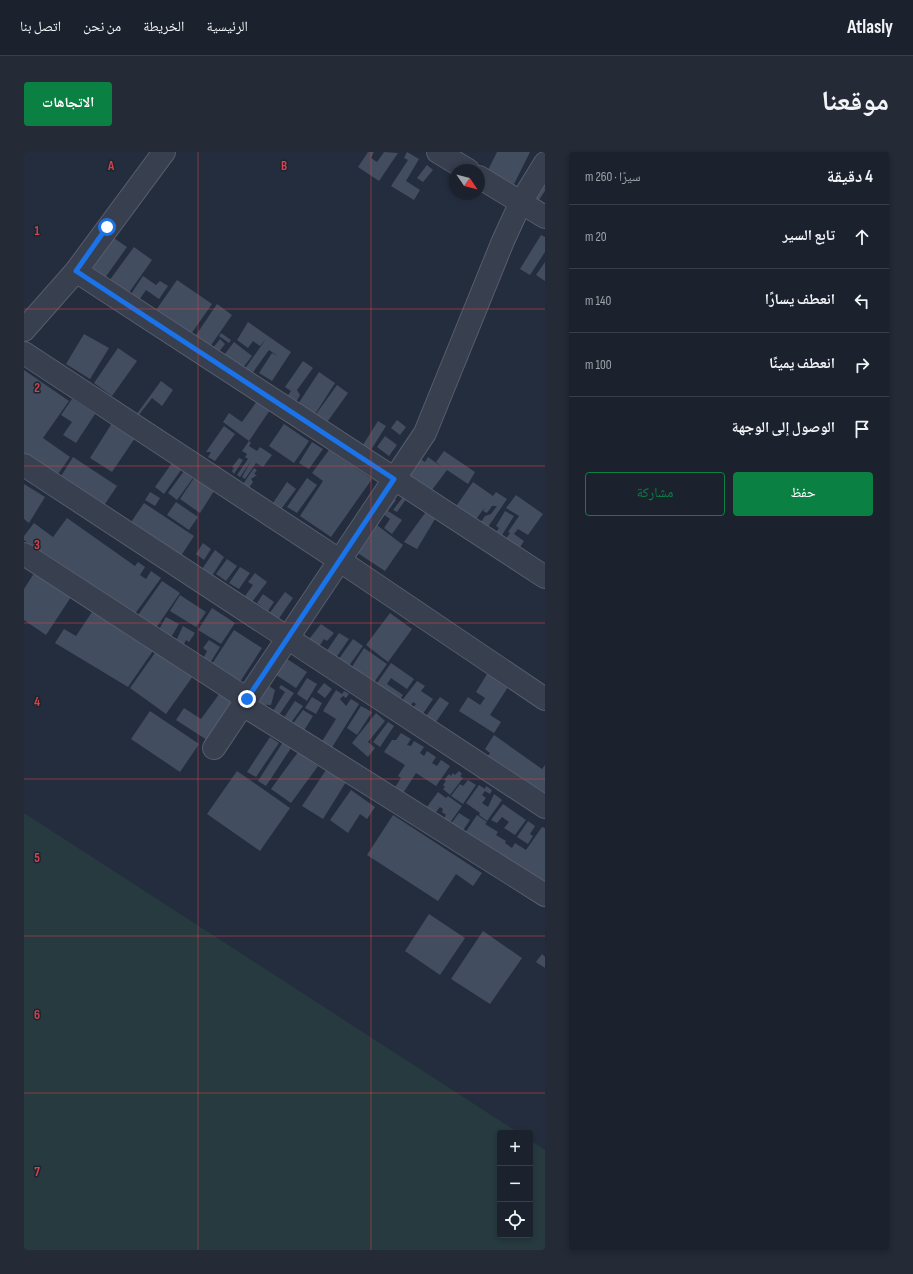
<!DOCTYPE html>
<html lang="ar">
<head>
<meta charset="utf-8">
<style>
  body { margin:0; font-family:"Sofia Sans Condensed","Noto Naskh Arabic",sans-serif; background:#242a36; color:#f1f3f6; direction:rtl }
  .controls { position:absolute; right:12px; bottom:12px; display:grid; overflow:hidden; border-radius:4px; box-shadow:0 2px 6px #0003 }
  .controls button { width:36px; height:36px; display:grid; place-items:center; padding:0; border:0; border-bottom:1px solid #393f4a; background:#1b222e; color:#f1f3f6; font:20px sans-serif }
  .compass { position:absolute; left:425px; top:12px; width:36px; height:36px; border-radius:50%; background:#1b222e; box-shadow:0 2px 6px #0003; rotate:125deg }
  .stop { position:absolute; width:12px; height:12px; margin:-9px; border:3px solid #1a73e8; border-radius:50%; background:#fff }
  .stop.end { background:#1a73e8; border-color:#fff; box-shadow:0 1px 4px #0008 }
  .list { margin:0; padding:0; list-style:none }
  h2 { display:flex; justify-content:space-between; align-items:center; height:52px; margin:0; padding:0 16px; font-size:17px }
  h2 small { font-size:13px; font-weight:400; color:#a0a4aa }
  .list li { display:grid; grid-template-columns:26px 1fr auto; gap:12px; align-items:center; box-sizing:border-box; height:64px; padding:0 16px; border-top:1px solid #393f4a }
  .list b { display:block; font-size:15px; white-space:nowrap }
  .list em { font-size:13px; font-style:normal; color:#a0a4aa }
  .actions { display:flex; gap:8px; padding:12px 16px }
  .actions a { flex:1; padding:9px 0; border:1px solid #0b8043; border-radius:4px; text-align:center; font-size:14px; color:#0b8043 }
  .actions .main { background:#0b8043; color:#fff }
  .icon { flex:none; width:22px; height:22px; fill:none; stroke:currentColor; stroke-width:2; stroke-linecap:round; stroke-linejoin:round }
  .map { position:relative; flex:none; width:521px; height:1098px; overflow:hidden; direction:ltr; border-radius:4px }
  header { display:flex; align-items:center; gap:24px; box-sizing:border-box; height:56px; padding:0 20px; background:#1b222e; border-bottom:1px solid #393f4a }
  header strong { font-size:19px }
  nav { display:flex; gap:22px; margin-inline-start:auto; font-size:14px }
  .intro { display:flex; align-items:center; justify-content:space-between; box-sizing:border-box; height:96px; padding:0 24px }
  h1 { margin:0; font-size:28px }
  .button { padding:10px 18px; border-radius:4px; background:#0b8043; color:#fff; font-size:14px; font-weight:700 }
  main { display:flex; gap:24px; padding:0 24px }
  aside { flex:1; background:#1b222e; border-radius:4px; box-shadow:0 2px 6px #0003 }
  .map>svg:first-child { display:block }
</style>
</head>
<body>
<header>
<strong>Atlasly</strong>
<nav><a>الرئيسية</a><a>الخريطة</a><a>من نحن</a><a>اتصل بنا</a></nav>
</header>
<div class="intro"><h1>موقعنا</h1><a class="button">الاتجاهات</a></div>
<main>
<aside>
<h2>4 دقيقة<small>سيرًا · 260 m</small></h2>
<ul class="list">
<li><svg class="icon" aria-label="ahead" viewBox="0 0 24 24"><path d="M12 20V5M6 11l6-6 6 6"/></svg><div><b>تابع السير</b></div><em>20 m</em></li>
<li><svg class="icon" aria-label="left" viewBox="0 0 24 24"><path d="M17 20v-9H6M10 6l-5 5 5 5"/></svg><div><b>انعطف يسارًا</b></div><em>140 m</em></li>
<li><svg class="icon" aria-label="right" viewBox="0 0 24 24"><path d="M7 20v-9h11M14 6l5 5-5 5"/></svg><div><b>انعطف يمينًا</b></div><em>100 m</em></li>
<li><svg class="icon" aria-label="arrive" viewBox="0 0 24 24"><path d="M6 21V4h12l-3 4 3 4H6"/></svg><div><b>الوصول إلى الوجهة</b></div></li>
</ul>
<div class="actions"><a class="main">حفظ</a><a>مشاركة</a></div>
</aside>
<div class="map">
<svg width="521" height="1098" viewBox="0 0 521 1098">
  <rect width="100%" height="100%" fill="#242d3e"/>
  <polygon fill="#263a3f" points="0,661 495,981 476,981 476,1083 506,1083 506,988 521,998 521,1098 0,1098"/>
  <g fill="#434d60">
    <polygon points="344,0 350,0 347,6 353,10 360,0 374,1 355,29 334,15"/>
    <polygon points="383,0 395,7 382,29 396,38 390,48 367,34 384,8 380,6"/>
    <polygon points="473,0 506,0 490,32 464,18"/>
    <polygon points="403,13 409,18 399,30 393,26"/>
    <polygon points="521,25 521,39 511,54 504,49"/>
    <polygon points="84,82 103,95 78,130 60,118"/>
    <polygon points="517,83 521,85 521,100 506,123 496,117"/>
    <polygon points="110,95 128,108 104,142 85,129"/>
    <polygon points="521,110 521,129 512,123"/>
    <polygon points="119,124 132,133 136,129 144,134 135,147 122,138 113,151 105,145"/>
    <polygon points="153,128 188,152 165,185 130,161"/>
    <polygon points="193,152 208,163 183,199 168,189"/>
    <polygon points="224,170 267,200 248,229 235,221 248,201 254,204 245,198 227,223 220,218 242,187 236,194 229,189 224,196 213,188"/>
    <polygon points="197,181 207,188 205,191 195,184"/>
    <polygon points="60,182 85,196 66,227 42,212"/>
    <polygon points="196,187 201,192 194,201 189,196"/>
    <polygon points="210,190 228,204 218,217 200,203"/>
    <polygon points="94,196 113,209 88,244 70,231"/>
    <polygon points="279,209 289,216 273,238 276,243 271,252 262,246 267,239 261,235"/>
    <polygon points="0,218 45,249 19,286 46,305 29,329 0,309"/>
    <polygon points="295,220 311,231 288,267 272,255"/>
    <polygon points="137,229 149,238 138,254 128,246 114,264 112,263"/>
    <polygon points="313,233 324,241 301,273 290,265"/>
    <polygon points="48,247 71,262 52,291 39,283 48,270 37,263"/>
    <polygon points="233,249 246,258 225,289 199,270 205,261 218,270"/>
    <polygon points="373,268 382,275 376,283 367,276"/>
    <polygon points="354,269 362,274 345,301 337,296"/>
    <polygon points="88,271 111,286 88,320 66,306"/>
    <polygon points="260,272 285,289 270,311 245,294"/>
    <polygon points="200,274 211,282 191,309 184,305 187,300 182,300"/>
    <polygon points="361,284 373,293 365,304 353,295"/>
    <polygon points="225,289 227,291 225,294 233,299 236,295 248,303 239,315 232,311 221,327 218,325 227,309 216,325 213,323 224,307 221,305 223,302 218,299"/>
    <polygon points="288,290 299,297 285,317 275,311"/>
    <polygon points="305,298 348,327 307,385 276,364 299,329 288,321"/>
    <polygon points="420,299 451,320 444,332 423,318 408,338 382,320 390,303 401,310 404,305 418,315 412,310"/>
    <polygon points="49,305 93,334 77,358 34,329"/>
    <polygon points="215,306 219,308 210,322 208,319 210,316 208,315"/>
    <polygon points="148,311 157,318 140,342 131,335"/>
    <polygon points="230,316 233,318 230,322 233,323 227,327 229,330 223,339 217,335"/>
    <polygon points="160,319 169,326 153,348 144,341"/>
    <polygon points="170,326 190,339 176,361 156,347"/>
    <polygon points="283,326 293,333 273,361 263,355"/>
    <polygon points="263,330 272,337 255,360 247,354"/>
    <polygon points="449,330 469,344 472,340 483,347 462,378 455,373 461,364 467,362 473,354 468,354 463,361 459,359 461,355 447,374 428,360"/>
    <polygon points="0,332 21,345 5,371 0,367"/>
    <polygon points="126,340 136,346 131,354 121,348"/>
    <polygon points="382,341 385,343 373,360 369,358"/>
    <polygon points="363,342 372,348 364,359 378,368 368,382 360,376 366,367 359,362"/>
    <polygon points="492,343 519,362 504,383 494,377 490,382 500,389 493,400 479,391 486,381 484,380 495,364 482,356"/>
    <polygon points="152,350 174,365 165,378 143,363"/>
    <polygon points="120,351 170,384 153,410 103,376"/>
    <polygon points="481,359 490,364 478,383 472,380 475,376 472,374"/>
    <polygon points="401,361 411,367 393,397 380,390"/>
    <polygon points="43,366 111,414 114,410 121,415 116,423 122,427 127,419 137,426 108,466 0,388 0,384 10,371 29,385"/>
    <polygon points="345,367 379,393 361,419 326,396"/>
    <polygon points="179,391 187,397 180,408 172,402"/>
    <polygon points="191,398 200,405 186,427 176,420"/>
    <polygon points="203,407 213,414 202,429 192,422"/>
    <polygon points="216,415 226,421 215,437 205,431"/>
    <polygon points="12,418 49,442 22,483 0,468 0,437"/>
    <polygon points="231,421 243,430 228,450 221,444 229,433 224,430"/>
    <polygon points="138,429 156,441 132,476 114,463"/>
    <polygon points="261,440 269,446 251,472 242,466"/>
    <polygon points="239,442 250,450 244,459 233,451"/>
    <polygon points="156,443 182,460 172,475 146,459"/>
    <polygon points="188,456 211,471 197,492 174,478"/>
    <polygon points="70,457 131,496 104,535 31,491 40,477 52,484"/>
    <polygon points="366,461 388,477 364,510 342,493"/>
    <polygon points="142,465 155,472 146,487 133,481"/>
    <polygon points="297,472 310,481 303,489 300,487 292,499 282,491"/>
    <polygon points="159,474 171,481 165,490 162,488 159,494 179,507 183,499 179,496 185,488 196,495 183,516 151,491"/>
    <polygon points="210,478 238,496 212,536 184,518"/>
    <polygon points="315,481 325,487 309,510 300,503"/>
    <polygon points="329,487 339,494 322,518 312,511"/>
    <polygon points="340,496 363,512 346,536 324,521"/>
    <polygon points="133,498 169,524 142,562 106,536"/>
    <polygon points="260,505 283,520 272,536 249,521"/>
    <polygon points="367,511 390,527 383,537 367,526 363,532 379,543 372,553 349,537"/>
    <polygon points="463,522 484,535 466,563 477,570 470,581 435,559 444,545 456,553 461,546 452,540"/>
    <polygon points="283,526 293,532 283,549 273,542"/>
    <polygon points="393,529 401,534 397,539 409,547 394,569 389,556 392,552 389,550 381,561 373,555"/>
    <polygon points="239,530 251,538 247,553 224,552"/>
    <polygon points="300,531 308,537 301,546 293,540"/>
    <polygon points="257,533 270,541 255,563 249,559 261,540 255,536"/>
    <polygon points="312,538 318,542 320,539 325,542 322,546 319,544 316,547 322,554 327,547 335,552 307,597 297,591 312,567 299,559"/>
    <polygon points="196,541 209,550 183,588 152,568 160,556 177,567"/>
    <polygon points="288,545 298,551 292,562 281,556"/>
    <polygon points="416,545 425,551 412,570 406,566 400,573 397,571"/>
    <polygon points="271,549 279,554 266,572 259,567"/>
    <polygon points="337,554 348,560 333,583 323,576"/>
    <polygon points="279,558 289,564 279,580 268,573"/>
    <polygon points="126,559 175,592 156,620 107,587"/>
    <polygon points="352,561 361,569 344,590 351,596 344,605 328,591"/>
    <polygon points="364,570 370,574 356,595 349,590"/>
    <polygon points="377,581 387,587 383,593 387,594 390,589 400,595 396,601 400,604 403,599 412,605 408,611 413,614 417,608 426,614 412,634 392,621 376,646 370,637 377,626 374,624 381,613 360,600 368,588 372,588"/>
    <polygon points="470,583 518,617 521,613 521,649 463,605 466,601 461,597"/>
    <polygon points="246,585 255,591 232,625 223,620"/>
    <polygon points="259,590 267,596 242,634 234,629"/>
    <polygon points="274,600 294,614 267,651 247,637"/>
    <polygon points="302,618 322,630 299,667 278,654"/>
    <polygon points="213,619 266,656 236,699 183,662"/>
    <polygon points="435,619 438,622 436,624 439,626 426,643 419,637 421,635 419,633 422,629 420,628 425,622 427,624 429,621 431,623"/>
    <polygon points="444,628 452,633 439,652 427,644 436,632 439,634"/>
    <polygon points="455,633 461,637 462,634 468,638 466,642 461,639 458,643 462,646 458,651 464,655 470,642 478,648 463,669 455,663 456,661 442,651"/>
    <polygon points="327,638 351,655 343,667 336,662 324,681 306,668"/>
    <polygon points="414,640 422,646 424,644 438,654 425,672 419,668 422,663 418,660 419,657 416,655 408,665 400,659"/>
    <polygon points="479,652 502,668 491,683 480,676 485,670 478,665 473,671 467,668"/>
    <polygon points="435,661 446,668 434,686 426,673"/>
    <polygon points="369,663 458,721 449,734 432,722 414,749 343,703"/>
    <polygon points="453,663 463,670 461,672 474,680 472,683 482,689 481,691 488,696 491,691 502,698 518,675 521,676 521,740 439,684"/>
    <polygon points="504,669 511,674 506,682 509,684 504,692 493,685"/>
    <polygon points="405,762 441,786 416,823 381,799"/>
    <polygon points="459,779 498,806 466,852 427,827"/>
    <polygon points="518,802 521,805 521,816 512,810"/>
  </g>
  <g fill="none" stroke-linecap="round" stroke-linejoin="round">
    <defs>
      <g id="minor">
        <polyline points="414,0 444,18"/>
        <polyline points="455,25 521,65"/>
        <polyline points="52,119 521,425"/>
        <polyline points="0,178 52,119 140,0"/>
        <polyline points="0,201 315,408 521,547"/>
        <polyline points="0,313 521,655"/>
        <polyline points="0,402 223,547"/>
        <polyline points="219,553 288,596 521,743"/>
        <polyline points="190,596 401,281 479,89 497,50 521,11"/>
      </g>
    </defs>
    <use href="#minor" stroke="#565d6c" stroke-width="24"/>
    <use href="#minor" stroke="#383f4e" stroke-width="22"/>
  </g>
  <g fill="none" stroke-linecap="round" stroke-linejoin="round">
    <polyline stroke="#1a73e8" stroke-width="5" points="83,75 52,119 370,327 223,547"/>
  </g>
  <path fill="none" stroke="#cf4548" stroke-width="1" stroke-opacity="0.55" d="M 174,0 L 174,1098M 347,0 L 347,1098M 0,157 L 521,157M 0,314 L 521,314M 0,471 L 521,471M 0,627 L 521,627M 0,784 L 521,784M 0,941 L 521,941"/>
  <g font-size="13" text-anchor="middle" font-weight="bold" fill="#cf4548" stroke="#1d2433" stroke-width="3" stroke-linejoin="round" paint-order="stroke">
    <text x="87" y="18">A</text>
    <text x="260" y="18">B</text>
    <text x="13" y="83">1</text>
    <text x="13" y="240">2</text>
    <text x="13" y="397">3</text>
    <text x="13" y="554">4</text>
    <text x="13" y="710">5</text>
    <text x="13" y="867">6</text>
    <text x="13" y="1024">7</text>
  </g>
</svg>
<div class="controls">
<button>+</button>
<button>−</button>
<button><svg class="icon" aria-label="locate" viewBox="0 0 24 24"><circle cx="12" cy="12" r="6"/><path d="M12 2v4M12 18v4M2 12h4M18 12h4"/></svg></button>
</div>
<svg class="compass" viewBox="-18 -18 36 36"><path d="M0-13l5 13h-10z" fill="#e53935"/><path d="M0 13l5-13h-10z" fill="#a0a4aa"/></svg>
<div class="stop" style="left:83px;top:75px"></div>
<div class="stop end" style="left:223px;top:547px"></div>
</div>
</main>
</body>
</html>
